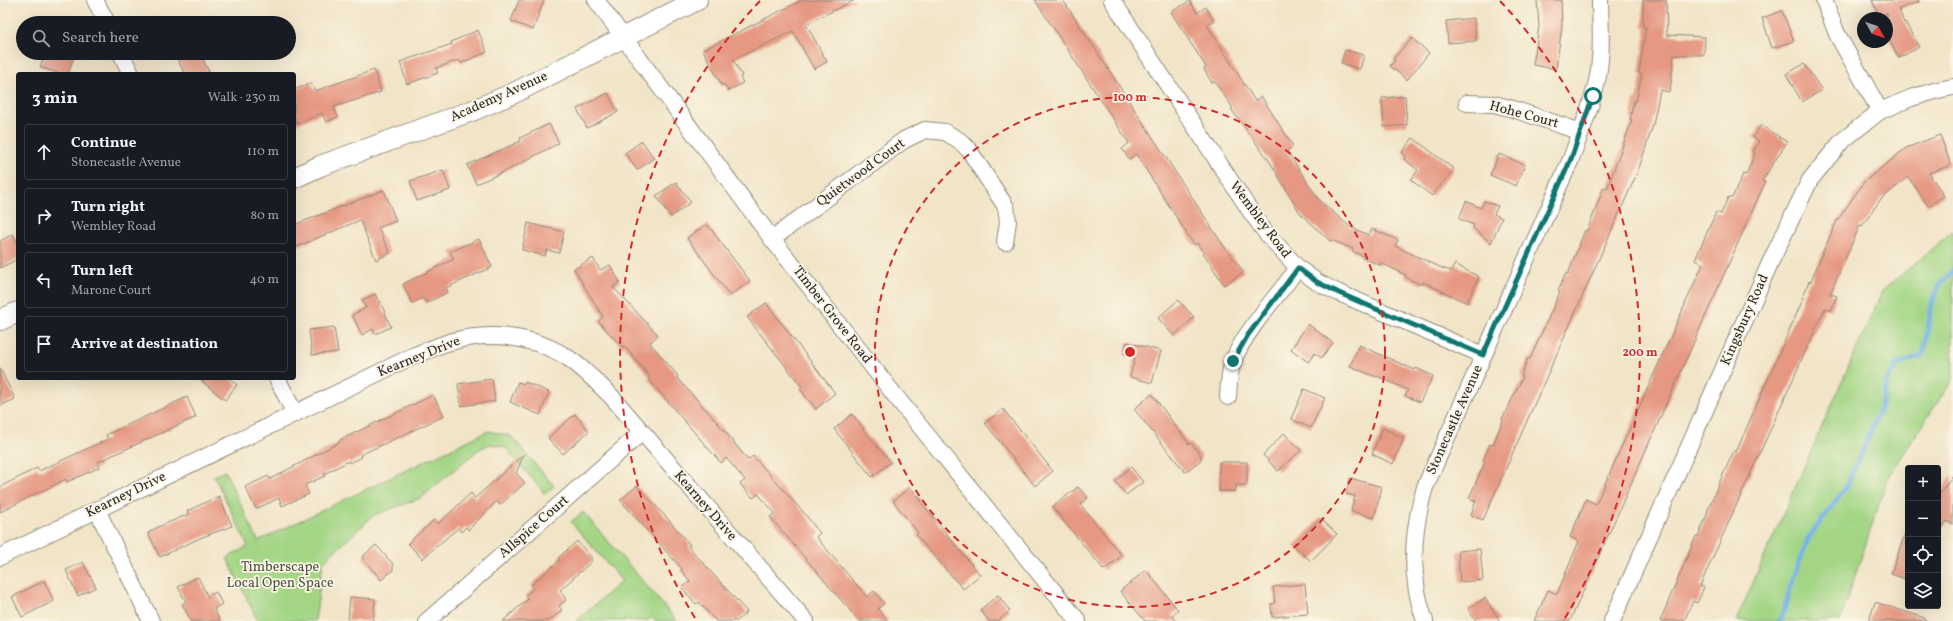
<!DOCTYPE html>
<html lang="en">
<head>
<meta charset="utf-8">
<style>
  body { margin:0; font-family:Vollkorn,serif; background:#20242c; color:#f1f3f6 }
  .controls { position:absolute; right:12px; bottom:12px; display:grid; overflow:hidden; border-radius:4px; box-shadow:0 4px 16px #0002 }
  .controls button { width:36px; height:36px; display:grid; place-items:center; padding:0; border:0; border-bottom:1px solid #363941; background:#171b24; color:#f1f3f6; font:20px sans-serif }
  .compass { position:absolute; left:1857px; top:12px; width:36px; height:36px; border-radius:50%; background:#171b24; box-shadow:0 4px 16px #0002; rotate:130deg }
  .stop { position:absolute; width:12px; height:12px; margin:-9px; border:3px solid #0f766e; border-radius:50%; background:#fff }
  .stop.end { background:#0f766e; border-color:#fff; box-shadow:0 1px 4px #0008 }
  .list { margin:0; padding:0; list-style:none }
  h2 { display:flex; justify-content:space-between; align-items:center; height:52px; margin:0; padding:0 16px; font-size:17px }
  h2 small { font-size:13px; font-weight:400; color:#9ea1a6 }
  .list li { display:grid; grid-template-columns:26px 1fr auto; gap:12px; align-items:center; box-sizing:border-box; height:56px; margin:0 8px 8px; padding:0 8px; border:1px solid #363941; border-radius:4px }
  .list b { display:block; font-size:15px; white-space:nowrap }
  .list p { margin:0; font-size:13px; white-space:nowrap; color:#9ea1a6 }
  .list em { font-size:13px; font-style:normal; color:#9ea1a6 }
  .icon { flex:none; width:22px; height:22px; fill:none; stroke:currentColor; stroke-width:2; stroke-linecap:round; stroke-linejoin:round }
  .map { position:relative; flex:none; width:1953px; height:621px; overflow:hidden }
  .search { position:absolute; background:#171b24; box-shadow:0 4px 16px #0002; left:16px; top:16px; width:280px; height:44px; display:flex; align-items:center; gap:10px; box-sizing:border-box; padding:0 14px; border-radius:22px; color:#9ea1a6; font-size:15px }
  .panel { position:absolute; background:#171b24; box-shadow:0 4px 16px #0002; left:16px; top:72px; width:280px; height:308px; border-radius:4px }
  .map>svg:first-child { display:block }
</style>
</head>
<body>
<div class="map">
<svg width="1953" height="621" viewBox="0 0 1953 621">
  <rect width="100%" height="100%" fill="#fcf5e5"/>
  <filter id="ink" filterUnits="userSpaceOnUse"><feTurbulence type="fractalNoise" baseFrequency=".025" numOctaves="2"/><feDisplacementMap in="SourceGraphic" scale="8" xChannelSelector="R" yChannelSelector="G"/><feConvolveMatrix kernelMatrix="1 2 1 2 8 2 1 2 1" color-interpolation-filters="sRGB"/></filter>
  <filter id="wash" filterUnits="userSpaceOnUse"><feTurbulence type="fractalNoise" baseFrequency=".012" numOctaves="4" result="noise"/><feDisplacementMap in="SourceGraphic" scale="16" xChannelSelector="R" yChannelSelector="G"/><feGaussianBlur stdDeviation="0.9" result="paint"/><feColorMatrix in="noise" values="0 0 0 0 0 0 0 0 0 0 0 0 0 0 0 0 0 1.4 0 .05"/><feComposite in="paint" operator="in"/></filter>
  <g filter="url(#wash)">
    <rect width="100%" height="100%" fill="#f1e4c7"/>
    <g fill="#a3d585" stroke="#678058">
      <polygon points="1953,231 1953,379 1888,477 1840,621 1736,621 1882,291"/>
      <polygon points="488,431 511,436 554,486 545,494 505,447 490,444 478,450 421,498 374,515 323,562 315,621 258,621 227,558 248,546 214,476 225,471 258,541"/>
      <polygon points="583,512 677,621 656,621 652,617 647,621 576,621 622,581 571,522"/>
    </g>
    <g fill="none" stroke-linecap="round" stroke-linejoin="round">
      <polyline stroke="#74b3e7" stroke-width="5" points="1779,621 1784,611 1794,575 1809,537 1844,490 1857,464 1882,403 1887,381 1897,365 1920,357 1924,352 1932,303 1939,285 1953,270"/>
    </g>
    <g id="blocks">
      <g fill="#e69882">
        <polygon points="519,0 544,0 533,30 511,21"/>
        <polygon points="802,0 855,0 806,24 827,62 814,69 793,31 733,60 742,76 740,77 743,83 728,91 724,84 722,86 703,50"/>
        <polygon points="1035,0 1063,0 1225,248 1244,272 1224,285 1197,243 1194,245 1136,154 1129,159 1122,149 1129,143"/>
        <polygon points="1537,0 1561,0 1562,26 1556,69 1533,65 1539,26"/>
        <polygon points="1644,0 1666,0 1667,35 1705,37 1704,55 1674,55 1670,92 1660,90 1653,125 1638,171 1483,520 1471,515 1476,501 1469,498 1485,462 1483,461 1490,444 1493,445 1503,420 1502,419 1523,377 1521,376 1528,358 1530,359 1560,292 1558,291 1566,273 1568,274 1585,230 1587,231 1604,187 1607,189 1632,120 1630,119 1634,100 1636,101 1642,74 1639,73 1646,27 1643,27 1643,1"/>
        <polygon points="1872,0 1919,0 1919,2 1899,9 1904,23 1905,22 1919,47 1899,58 1887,36 1887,13 1879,16"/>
        <polygon points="1190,1 1197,13 1206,7 1214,21 1207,25 1255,101 1261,96 1293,146 1287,151 1319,200 1350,227 1369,235 1372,229 1398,240 1395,246 1442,268 1451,271 1455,264 1479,277 1467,303 1423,282 1422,285 1405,277 1406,275 1381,263 1380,265 1362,258 1363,256 1352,251 1353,249 1332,240 1330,241 1300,213 1270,162 1231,109 1233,108 1214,81 1212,83 1204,69 1206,67 1171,12"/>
        <polygon points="1782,11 1794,41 1772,48 1762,18"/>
        <polygon points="1474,18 1476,41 1448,43 1446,21"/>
        <polygon points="478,30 487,52 461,63 459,60 436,68 438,73 407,84 400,62 452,44 451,42"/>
        <polygon points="1412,38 1429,53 1407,80 1390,66 1395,60 1393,59"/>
        <polygon points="1345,50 1364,55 1360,69 1341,63"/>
        <polygon points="45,53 75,53 68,74 61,74 40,67"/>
        <polygon points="174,53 200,53 210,74 185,74"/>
        <polygon points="1804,64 1822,90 1802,102 1786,74"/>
        <polygon points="374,70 381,92 334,107 338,117 326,122 322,113 297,124 294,116 294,90 311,83 315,91"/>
        <polygon points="608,93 618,112 587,128 577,109"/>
        <polygon points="1405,96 1407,125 1384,127 1382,98"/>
        <polygon points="549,124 559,143 508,170 476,184 467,165 521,141 520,138"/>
        <polygon points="1761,125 1787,142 1762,181 1765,182 1753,209 1570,621 1534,621 1548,590 1557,594 1579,541 1570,537 1586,499 1596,504 1703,264 1695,260 1716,212 1721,214 1728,197 1732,198 1743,174 1746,175 1755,153 1753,152 1759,141 1753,137"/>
        <polygon points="1940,135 1951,165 1929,173 1944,196 1928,206 1908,177 1881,199 1862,226 1860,225 1830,294 1837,296 1831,311 1825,308 1700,586 1704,587 1697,603 1693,601 1684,621 1660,621 1696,536 1698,537 1708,512 1707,512 1719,483 1734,451 1736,452 1803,299 1802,299 1809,281 1811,282 1821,256 1837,221 1864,182 1906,148"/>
        <polygon points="1413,138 1454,169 1432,196 1411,180 1418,170 1404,159 1406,156 1402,152"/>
        <polygon points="642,141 654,158 637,170 625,153"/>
        <polygon points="1499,154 1525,165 1516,186 1490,175"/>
        <polygon points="443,170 450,190 417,201 410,181"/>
        <polygon points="676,182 691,202 671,217 656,196"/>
        <polygon points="384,190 396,221 378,228 390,253 376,260 360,220 294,248 294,225"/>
        <polygon points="1466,201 1481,208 1484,201 1498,206 1494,214 1502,218 1491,243 1473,228 1474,225 1459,219"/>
        <polygon points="528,223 564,232 559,253 547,250 545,256 522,250"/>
        <polygon points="707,224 750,281 730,296 687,238"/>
        <polygon points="13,234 18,244 18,259 0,268 0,241"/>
        <polygon points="479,239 492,267 446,288 448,292 426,303 423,298 412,303 403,284 454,259 450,252"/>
        <polygon points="593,258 600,270 610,265 620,282 613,287 658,335 650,343 678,376 677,378 718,423 748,460 753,456 804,513 820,533 816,537 867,597 874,591 884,603 878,609 888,621 859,621 770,517 775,513 758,494 753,498 740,484 745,480 726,458 721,463 648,379 650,377 624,346 622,347 598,321 603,317 574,269"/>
        <polygon points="375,294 379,302 380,301 391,327 375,334 373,329 362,335 352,315 366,308 362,300"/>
        <polygon points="1178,300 1194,317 1174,336 1158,318"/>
        <polygon points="766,303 835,393 816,409 800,389 802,387 747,317"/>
        <polygon points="1308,324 1333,343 1321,358 1315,353 1308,362 1291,349"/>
        <polygon points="334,327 338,352 312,355 309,330"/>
        <polygon points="1127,342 1161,351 1152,383 1130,377 1135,358 1124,354"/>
        <polygon points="1359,345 1415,370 1416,368 1433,376 1420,402 1405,396 1408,390 1377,376 1376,377 1350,366"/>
        <polygon points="0,368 15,399 0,406"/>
        <polygon points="198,378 229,378 237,385 225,400"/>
        <polygon points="492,379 495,401 461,406 458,384"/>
        <polygon points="518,382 524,384 525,382 549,392 540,415 510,402"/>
        <polygon points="1304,389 1325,398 1311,428 1291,419"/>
        <polygon points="1152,394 1189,444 1191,443 1201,455 1201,460 1185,472 1134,409"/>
        <polygon points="433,395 444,416 360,455 362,457 350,463 349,461 324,474 325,476 305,485 309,494 282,506 279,498 256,509 245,487 268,476 270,479 340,442 340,440"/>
        <polygon points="187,397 196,417 98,462 100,467 67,482 66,479 0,512 0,487 37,468 39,471 108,439 106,435"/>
        <polygon points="1003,409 1053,471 1035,486 985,423"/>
        <polygon points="575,414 589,431 563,454 548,438"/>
        <polygon points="852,414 864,429 863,430 891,462 872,477 834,429"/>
        <polygon points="1383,428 1404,438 1393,464 1372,454"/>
        <polygon points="1284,433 1301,450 1278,471 1263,455"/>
        <polygon points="524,454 516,473 525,483 500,505 497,501 468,530 466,527 461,532 458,528 422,559 408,543 434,520 438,524 471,493 475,498"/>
        <polygon points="1219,462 1247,462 1247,485 1236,485 1236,491 1219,491"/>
        <polygon points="1131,467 1143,482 1126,495 1115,481"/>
        <polygon points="1953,475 1953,525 1947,521 1938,534 1938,496"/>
        <polygon points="1350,478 1382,487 1374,518 1351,511 1355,496 1346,494"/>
        <polygon points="637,486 667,518 690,545 688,546 747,612 737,621 716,621 699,602 696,604 682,588 690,581 681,570 682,569 620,500"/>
        <polygon points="910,487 922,501 921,502 980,575 963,589 916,535 918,533 893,501"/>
        <polygon points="1078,487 1088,498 1080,504 1122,556 1104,570 1052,507"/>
        <polygon points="219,496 232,526 200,538 160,557 148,533 158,527 189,514 187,511"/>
        <polygon points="1320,518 1337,534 1311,561 1294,546"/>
        <polygon points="1906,531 1908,531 1908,580 1891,574"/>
        <polygon points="577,541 591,557 591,562 560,590 566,600 559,606 562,610 549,621 503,621 528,599 525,596 534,588 531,585 560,560 558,558"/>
        <polygon points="376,545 393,564 393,570 381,580 362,557"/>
        <polygon points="1480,549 1483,580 1460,582 1458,551"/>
        <polygon points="83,562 96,587 78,596 66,570"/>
        <polygon points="1146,570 1178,610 1172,615 1176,621 1145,621 1120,591"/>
        <polygon points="198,577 208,597 216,592 222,604 214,609 220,621 191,621 182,604 186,602 178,587"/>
        <polygon points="44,581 54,601 22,617 12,597"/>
        <polygon points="1305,584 1308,614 1272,617 1271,604 1275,603 1273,587"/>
        <polygon points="998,595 1010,611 998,621 989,621 980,610"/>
        <polygon points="350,597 375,599 373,621 348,621"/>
        <polygon points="1485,598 1500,621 1476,621 1468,609"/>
        <polygon points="1875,602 1925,618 1925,621 1869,621"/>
      </g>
    </g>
  </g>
  <g filter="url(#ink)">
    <use href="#blocks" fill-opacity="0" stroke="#8e8879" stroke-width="1"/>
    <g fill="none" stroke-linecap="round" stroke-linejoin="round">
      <defs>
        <g id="minor">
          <polyline points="95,0 107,23"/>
          <polyline points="596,0 772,239 897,398 1078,621"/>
          <polyline points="1112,0 1253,215 1266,233 1298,268 1317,282 1339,293 1483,355"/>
          <polyline points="1824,0 1837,34 1880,111"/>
          <polyline points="121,53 131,74"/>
          <polyline points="1467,103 1494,104 1513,109 1581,132"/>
          <polyline points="772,239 904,140 925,130 945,132 959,140 969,150 1006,207 1008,221 1005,242"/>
          <polyline points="277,378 295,414"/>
          <path d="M 1228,397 C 1229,385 1229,373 1233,361 C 1245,331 1278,295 1298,268"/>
          <polyline points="97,510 151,621"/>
          <path d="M 0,557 L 415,355 C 427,351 438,345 450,342 C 487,331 531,335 565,356 C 582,366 596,382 611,396 L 806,621"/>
          <polyline points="427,621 641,433"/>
          <path d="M 1425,621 C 1409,577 1412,531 1425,487 L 1571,159 C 1582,127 1598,93 1600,59 C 1602,39 1600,19 1600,0"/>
          <polyline points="1612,621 1770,263 1810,180 1842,141 1880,111 1911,98 1938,90 1953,87"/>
        </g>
        <g id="tertiary">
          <polyline points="294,178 320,166 474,110 514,93 697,0"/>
          <polyline points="0,320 18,312"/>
        </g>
      </defs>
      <use href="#minor" stroke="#8e8879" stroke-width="18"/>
      <use href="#tertiary" stroke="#8e8879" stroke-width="22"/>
      <use href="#minor" stroke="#fff" stroke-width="16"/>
      <use href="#tertiary" stroke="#fff" stroke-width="20"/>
    </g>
  </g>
  <g fill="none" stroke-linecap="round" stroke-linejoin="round" filter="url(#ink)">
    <polyline stroke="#0f766e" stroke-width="5" points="1233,361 1248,335 1298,268 1317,282 1339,293 1483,355 1571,159 1593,96"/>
  </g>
  <g fill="none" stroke="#d62828" stroke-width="2" stroke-dasharray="7 5">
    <circle cx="1130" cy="352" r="255"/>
    <path d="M695 618A510 510 0 0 1 760 1M1500 1A510 510 0 0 1 1565 618"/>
  </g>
  <g text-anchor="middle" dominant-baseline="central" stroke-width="3.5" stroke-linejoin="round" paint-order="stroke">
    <g font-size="14" fill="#2b2b2b" stroke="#fcf5e5">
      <text transform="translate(499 97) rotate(-24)">Academy Avenue</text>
      <text transform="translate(1524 115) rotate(15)">Hohe Court</text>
      <text transform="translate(861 173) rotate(-36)">Quietwood Court</text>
      <text transform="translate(1260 220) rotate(53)">Wembley Road</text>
      <text transform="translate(832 315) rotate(52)">Timber Grove Road</text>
      <text transform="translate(1745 320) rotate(-66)">Kingsbury Road</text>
      <text transform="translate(419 357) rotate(-22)">Kearney Drive</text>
      <text transform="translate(1455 420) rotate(-66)">Stonecastle Avenue</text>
      <text transform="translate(126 495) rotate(-26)">Kearney Drive</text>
      <text transform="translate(705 506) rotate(49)">Kearney Drive</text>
      <text transform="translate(534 527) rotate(-41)">Allspice Court</text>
    </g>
    <g font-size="14" fill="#495642" stroke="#fcf5e5">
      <text x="280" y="567">Timberscape<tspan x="280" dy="16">Local Open Space</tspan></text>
    </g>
  </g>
  <circle cx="1130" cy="352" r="6" fill="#d62828" stroke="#fcf5e5" stroke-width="2"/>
  <g font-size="12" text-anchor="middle" font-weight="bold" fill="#d62828" stroke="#fcf5e5" stroke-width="3.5" stroke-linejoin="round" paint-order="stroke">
    <text x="1130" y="101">100 m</text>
    <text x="1640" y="356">200 m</text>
  </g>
</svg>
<div class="controls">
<button>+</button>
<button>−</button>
<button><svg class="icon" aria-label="locate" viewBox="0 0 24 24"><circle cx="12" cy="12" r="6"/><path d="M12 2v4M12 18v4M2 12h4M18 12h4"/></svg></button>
<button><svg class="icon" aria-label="layers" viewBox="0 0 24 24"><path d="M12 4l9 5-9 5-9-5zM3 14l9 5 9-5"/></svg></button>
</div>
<svg class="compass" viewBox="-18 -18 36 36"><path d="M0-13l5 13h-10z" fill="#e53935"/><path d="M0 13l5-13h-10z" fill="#9ea1a6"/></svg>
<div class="stop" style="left:1593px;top:96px"></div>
<div class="stop end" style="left:1233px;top:361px"></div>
<div class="search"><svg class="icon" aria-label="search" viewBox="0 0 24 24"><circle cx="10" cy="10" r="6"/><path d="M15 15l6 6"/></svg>Search here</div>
<section class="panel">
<h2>3 min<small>Walk · 230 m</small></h2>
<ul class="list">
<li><svg class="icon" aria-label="ahead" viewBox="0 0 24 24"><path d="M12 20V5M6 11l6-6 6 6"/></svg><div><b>Continue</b><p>Stonecastle Avenue</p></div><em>110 m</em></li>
<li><svg class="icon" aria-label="right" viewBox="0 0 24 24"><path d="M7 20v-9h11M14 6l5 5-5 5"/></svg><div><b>Turn right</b><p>Wembley Road</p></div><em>80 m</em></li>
<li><svg class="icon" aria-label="left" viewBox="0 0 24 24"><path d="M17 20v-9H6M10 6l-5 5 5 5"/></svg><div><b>Turn left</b><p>Marone Court</p></div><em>40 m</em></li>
<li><svg class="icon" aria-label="arrive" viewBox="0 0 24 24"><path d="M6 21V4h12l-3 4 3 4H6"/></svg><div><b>Arrive at destination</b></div></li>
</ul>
</section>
</div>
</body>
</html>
